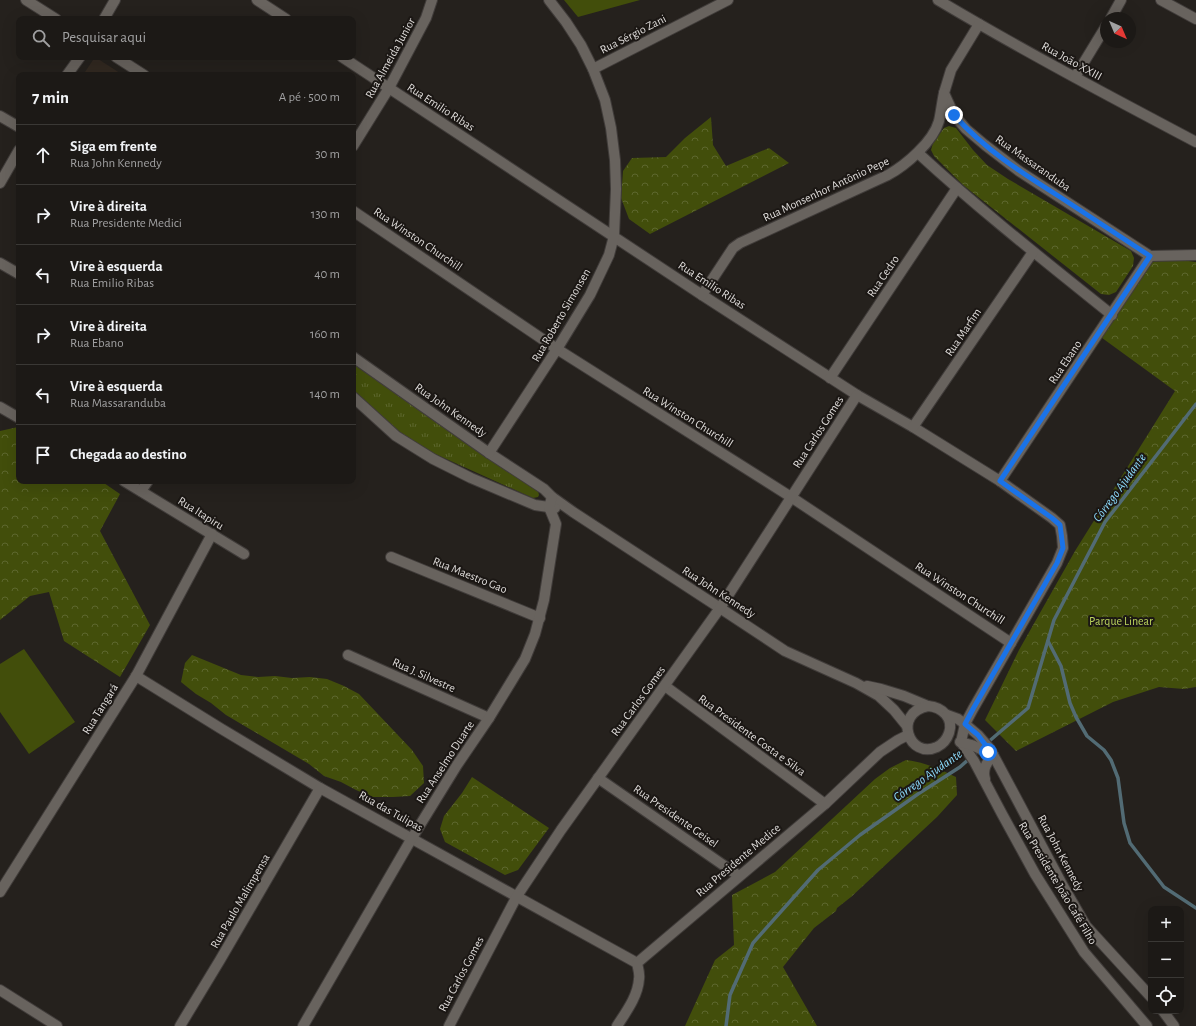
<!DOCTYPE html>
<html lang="pt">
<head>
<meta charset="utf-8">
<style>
  body { margin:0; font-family:"Alegreya Sans",sans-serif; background:#292623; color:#f1f3f6 }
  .controls { position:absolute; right:12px; bottom:12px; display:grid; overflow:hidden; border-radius:8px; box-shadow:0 4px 16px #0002 }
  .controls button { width:36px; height:36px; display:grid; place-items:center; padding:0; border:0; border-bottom:1px solid #3a3835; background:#1c1916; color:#f1f3f6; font:20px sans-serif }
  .compass { position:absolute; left:1100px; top:12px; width:36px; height:36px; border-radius:50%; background:#1c1916; box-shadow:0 4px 16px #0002; rotate:136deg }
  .stop { position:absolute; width:12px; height:12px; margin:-9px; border:3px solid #1a73e8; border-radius:50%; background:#fff }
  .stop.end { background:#1a73e8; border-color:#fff; box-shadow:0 1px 4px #0008 }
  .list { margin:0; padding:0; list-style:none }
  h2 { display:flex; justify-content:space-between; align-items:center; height:52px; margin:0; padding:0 16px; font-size:17px }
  h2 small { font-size:13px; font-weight:400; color:#a0a0a1 }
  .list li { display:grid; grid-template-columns:26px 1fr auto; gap:12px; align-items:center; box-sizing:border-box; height:60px; padding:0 16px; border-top:1px solid #3a3835 }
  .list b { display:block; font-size:15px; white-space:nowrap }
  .list p { margin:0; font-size:13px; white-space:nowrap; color:#a0a0a1 }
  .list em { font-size:13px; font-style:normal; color:#a0a0a1 }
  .icon { flex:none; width:22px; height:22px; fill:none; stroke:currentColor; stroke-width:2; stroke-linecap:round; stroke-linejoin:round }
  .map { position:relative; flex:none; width:1196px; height:1026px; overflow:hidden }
  .search { position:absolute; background:#1c1916; box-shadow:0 4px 16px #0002; left:16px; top:16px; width:340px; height:44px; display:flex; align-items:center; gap:10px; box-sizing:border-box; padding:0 14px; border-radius:8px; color:#a0a0a1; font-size:15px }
  .panel { position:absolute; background:#1c1916; box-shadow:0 4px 16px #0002; left:16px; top:72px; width:340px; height:412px; border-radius:8px }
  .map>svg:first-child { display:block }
</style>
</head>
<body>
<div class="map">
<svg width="1196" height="1026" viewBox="0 0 1196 1026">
  <defs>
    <pattern id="grass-tufts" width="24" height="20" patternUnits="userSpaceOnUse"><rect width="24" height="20" fill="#424e0b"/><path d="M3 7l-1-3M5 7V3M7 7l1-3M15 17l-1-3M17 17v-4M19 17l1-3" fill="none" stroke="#5d672e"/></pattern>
    <pattern id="forest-crowns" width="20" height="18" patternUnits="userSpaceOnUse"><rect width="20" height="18" fill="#424e0b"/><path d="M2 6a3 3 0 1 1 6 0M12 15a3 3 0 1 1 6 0" fill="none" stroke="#5d672e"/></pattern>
  </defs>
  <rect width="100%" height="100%" fill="#25211d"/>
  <polygon fill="#322921" points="95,57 123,75 83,75"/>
  <polygon fill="url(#grass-tufts)" points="353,363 538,491 539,495 538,497 533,498 433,453 398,432 353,390"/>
  <g fill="url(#forest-crowns)">
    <polygon points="711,117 713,145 726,166 769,148 789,163 650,234 629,219 621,198 623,171 632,158 666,157 685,138"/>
    <polygon points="949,126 956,128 973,150 987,165 1008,179 1131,251 1134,258 1133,266 1116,292 1109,295 1101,294 963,185 934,156 931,150 933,143 944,128"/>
    <polygon points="1150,256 1196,262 1196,687 1184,689 1159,687 1113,702 1016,751 985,720 1019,650 1075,551 1175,391 1098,335"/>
    <polygon points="18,427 19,481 101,481 120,494 100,531 150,625 120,677 64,641 49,592 30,596 0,620 0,431"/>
    <polygon points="192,655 241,675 258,677 275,676 292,678 310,677 327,679 344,686 359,694 412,750 423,766 424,783 410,796 393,797 373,797 356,790 341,782 324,776 309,764 226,715 211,703 196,694 181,682 185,663"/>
    <path d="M 906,760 C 927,763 937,768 956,777 L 957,795 L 937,817 L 851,897 L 837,908 L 836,911 L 814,928 L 783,967 L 817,1026 L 685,1026 L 715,960 L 734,945 L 732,895 L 775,872 L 875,779 L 890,768 Z"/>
    <polygon points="472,777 549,828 518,870 505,875 445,842 440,829 444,816 462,793"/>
  </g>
  <g fill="#424e0b">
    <polygon points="564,0 640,0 578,17"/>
    <polygon points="24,649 75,722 29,754 0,712 0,664"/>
  </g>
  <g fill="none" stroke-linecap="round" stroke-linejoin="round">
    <g stroke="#526b74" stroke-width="3.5">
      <polyline points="1048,641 1061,666 1070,703 1076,717 1087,736 1104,750 1111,760 1118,778 1124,823 1130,843 1164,887 1196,908"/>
      <polyline points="987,743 1028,708 1054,620 1105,522 1196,404"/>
      <polyline points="726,1026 730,995 753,943 818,870 860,835 918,794 960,767 979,750"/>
    </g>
    <defs>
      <g id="minor">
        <polyline points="26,0 56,19"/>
        <polyline points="257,0 286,19"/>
        <path d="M 938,0 C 1022,50 1109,96 1196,142"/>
        <polyline points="1161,0 1196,19"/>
        <polyline points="1111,18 1121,0"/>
        <polyline points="104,19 115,0"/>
        <polyline points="979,24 951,70 944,93 954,115 966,129 985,145 1019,171 1150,256 1196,255"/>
        <polyline points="116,57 144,75"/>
        <polyline points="342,57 702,295 857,395 913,427 1000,481 1052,518 1060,525 1062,536 1063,548 1057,563 973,709 965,724 961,742 974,761 1002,814 1035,874 1084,952 1147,1026"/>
        <polyline points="593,69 728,0"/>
        <polyline points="67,75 80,57"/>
        <polyline points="1075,77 1106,26"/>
        <polyline points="0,116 19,127"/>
        <polyline points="353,146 389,88 426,18 432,0"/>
        <path d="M 918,153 C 980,210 1046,262 1112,315"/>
        <polyline points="0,183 19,150"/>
        <polyline points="353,211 557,349 791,497 1011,643"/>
        <polyline points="0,263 19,274"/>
        <path d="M 702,295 L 733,248 L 740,243 L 888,175 C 906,165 933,142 939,121 C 941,112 942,102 944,93"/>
        <polyline points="353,357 489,453 544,489 552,497 573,512 720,608 785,651 856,683 879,696 894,710 907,726"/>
        <polyline points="830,378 957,188"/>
        <polyline points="353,397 396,436 433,459 471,478 535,505 555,508"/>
        <polyline points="0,407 19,418"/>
        <polyline points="913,427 1033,252"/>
        <polyline points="489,453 557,349 590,295 609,255 614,236 616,189 615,160 611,128 605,100 593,69 581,45 566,22 549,0"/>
        <polyline points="124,481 244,554"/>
        <polyline points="1000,481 1150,256"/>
        <polyline points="141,491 148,481"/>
        <polyline points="391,557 540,618"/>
        <polyline points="348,655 489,718"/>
        <polyline points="136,676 220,728 320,788 637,963"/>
        <polyline points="665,686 825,804"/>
        <polyline points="867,686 881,689 904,696 928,706"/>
        <path d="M 928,706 C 942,707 954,718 949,733 C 947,739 943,744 937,747 C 909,760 892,713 928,706 Z"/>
        <polyline points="947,715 958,719 965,724 978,735 990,749 1005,777 1063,886 1086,926 1151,997"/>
        <polyline points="960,742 972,745 993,755"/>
        <polyline points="598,778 739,876"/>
        <path d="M 985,779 C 982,769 987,762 993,755"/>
        <polyline points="0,892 136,676 212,534"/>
        <polyline points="0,990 57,1026"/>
        <polyline points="1163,1011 1174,1026"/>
        <polyline points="180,1026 220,960 320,788"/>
        <polyline points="303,1026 412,838 457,765 489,718 525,659 535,634 544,600 556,524 549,507 552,497"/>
        <polyline points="449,1026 517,896 561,830 720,608 857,395"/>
        <path d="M 617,1026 C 626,1012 638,996 639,979 C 640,974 638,968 637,963 L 825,804 L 880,752 L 898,740 L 908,735"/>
      </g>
    </defs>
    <use href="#minor" stroke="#403c3a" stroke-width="12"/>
    <use href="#minor" stroke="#68635e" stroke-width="10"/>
  </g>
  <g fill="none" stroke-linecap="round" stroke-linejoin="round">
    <path stroke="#1a73e8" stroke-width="5" d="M 954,115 C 984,149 1022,173 1060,197 C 1090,217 1120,236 1150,256 L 1000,481 L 1052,518 L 1060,525 L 1063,548 L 1057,563 L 973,709 L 965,724 L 978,735 L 993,755 L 988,752"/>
  </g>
  <g text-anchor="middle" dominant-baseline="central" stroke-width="4" stroke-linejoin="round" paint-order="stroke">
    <g font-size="12" fill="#dfdcda" stroke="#1b1714">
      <text transform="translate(633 34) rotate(-27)">Rua Sérgio Zani</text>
      <text transform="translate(390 58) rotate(-61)">Rua Almeida Junior</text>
      <text transform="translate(1072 61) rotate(29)">Rua João XXIII</text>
      <text transform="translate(441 107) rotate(33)">Rua Emilio Ribas</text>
      <text transform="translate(1033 163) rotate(35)">Rua Massaranduba</text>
      <text transform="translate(826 189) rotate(-25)">Rua Monsenhor Antônio Pepe</text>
      <text transform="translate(418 239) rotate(34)">Rua Winston Churchill</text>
      <text transform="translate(883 276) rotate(-56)">Rua Cedro</text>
      <text transform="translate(712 285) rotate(33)">Rua Emilio Ribas</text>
      <text transform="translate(561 315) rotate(-60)">Rua Roberto Simonsen</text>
      <text transform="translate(963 332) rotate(-56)">Rua Marfim</text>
      <text transform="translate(1065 362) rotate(-56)">Rua Ebano</text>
      <text transform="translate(451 410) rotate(35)">Rua John Kennedy</text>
      <text transform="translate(688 417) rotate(32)">Rua Winston Churchill</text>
      <text transform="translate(818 432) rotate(-57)">Rua Carlos Gomes</text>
      <text transform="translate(201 513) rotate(32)">Rua Itapiru</text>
      <text transform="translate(470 575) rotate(22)">Rua Maestro Gao</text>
      <text transform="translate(719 592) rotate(33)">Rua John Kennedy</text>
      <text transform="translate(960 593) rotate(33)">Rua Winston Churchill</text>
      <text transform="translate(424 675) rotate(24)">Rua J. Silvestre</text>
      <text transform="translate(638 701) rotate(-54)">Rua Carlos Gomes</text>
      <text transform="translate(100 709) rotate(-58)">Rua Tangará</text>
      <text transform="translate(752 735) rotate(36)">Rua Presidente Costa e Silva</text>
      <text transform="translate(445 762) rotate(-57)">Rua Anselmo Duarte</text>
      <text transform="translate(391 811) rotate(29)">Rua das Tulipas</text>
      <text transform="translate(676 816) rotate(35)">Rua Presidente Geisel</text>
      <text transform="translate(1061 853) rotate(62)">Rua John Kennedy</text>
      <text transform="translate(738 860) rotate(-40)">Rua Presidente Medice</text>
      <text transform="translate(1058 883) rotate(59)">Rua Presidente João Café Filho</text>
      <text transform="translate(240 901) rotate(-60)">Rua Paulo Malimpensa</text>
      <text transform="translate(461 974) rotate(-62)">Rua Carlos Gomes</text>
    </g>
    <g font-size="12" fill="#bbd45d" stroke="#1b1714">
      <text x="1121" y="621">Parque Linear</text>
    </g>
    <g font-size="13" font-style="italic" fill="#8cdafb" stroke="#1b1714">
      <text transform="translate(1120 488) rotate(-54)">Córrego Ajudante</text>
      <text transform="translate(928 776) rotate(-35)">Córrego Ajudante</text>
    </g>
  </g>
</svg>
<div class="controls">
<button>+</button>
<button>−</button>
<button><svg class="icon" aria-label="locate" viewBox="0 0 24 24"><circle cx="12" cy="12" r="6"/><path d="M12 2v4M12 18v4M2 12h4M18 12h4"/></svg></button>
</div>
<svg class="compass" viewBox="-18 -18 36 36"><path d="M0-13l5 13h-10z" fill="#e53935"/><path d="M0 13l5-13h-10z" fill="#a0a0a1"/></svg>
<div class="stop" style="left:988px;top:752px"></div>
<div class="stop end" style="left:954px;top:115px"></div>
<div class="search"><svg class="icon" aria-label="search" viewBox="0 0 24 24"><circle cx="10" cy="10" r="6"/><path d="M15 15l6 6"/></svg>Pesquisar aqui</div>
<section class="panel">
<h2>7 min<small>A pé · 500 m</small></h2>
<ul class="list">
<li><svg class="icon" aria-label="ahead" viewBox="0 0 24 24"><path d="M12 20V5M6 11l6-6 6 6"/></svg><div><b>Siga em frente</b><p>Rua John Kennedy</p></div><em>30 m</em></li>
<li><svg class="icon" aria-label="right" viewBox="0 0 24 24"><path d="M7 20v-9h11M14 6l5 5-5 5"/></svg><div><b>Vire à direita</b><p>Rua Presidente Medici</p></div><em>130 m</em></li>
<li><svg class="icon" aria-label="left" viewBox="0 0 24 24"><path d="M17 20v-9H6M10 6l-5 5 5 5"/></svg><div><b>Vire à esquerda</b><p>Rua Emilio Ribas</p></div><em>40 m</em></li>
<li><svg class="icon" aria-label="right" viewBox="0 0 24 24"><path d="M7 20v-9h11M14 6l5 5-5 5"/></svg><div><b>Vire à direita</b><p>Rua Ebano</p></div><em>160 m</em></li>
<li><svg class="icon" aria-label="left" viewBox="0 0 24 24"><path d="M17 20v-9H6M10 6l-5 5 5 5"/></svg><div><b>Vire à esquerda</b><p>Rua Massaranduba</p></div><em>140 m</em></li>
<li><svg class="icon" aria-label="arrive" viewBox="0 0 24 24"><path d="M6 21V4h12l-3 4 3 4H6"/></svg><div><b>Chegada ao destino</b></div></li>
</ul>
</section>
</div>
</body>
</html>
